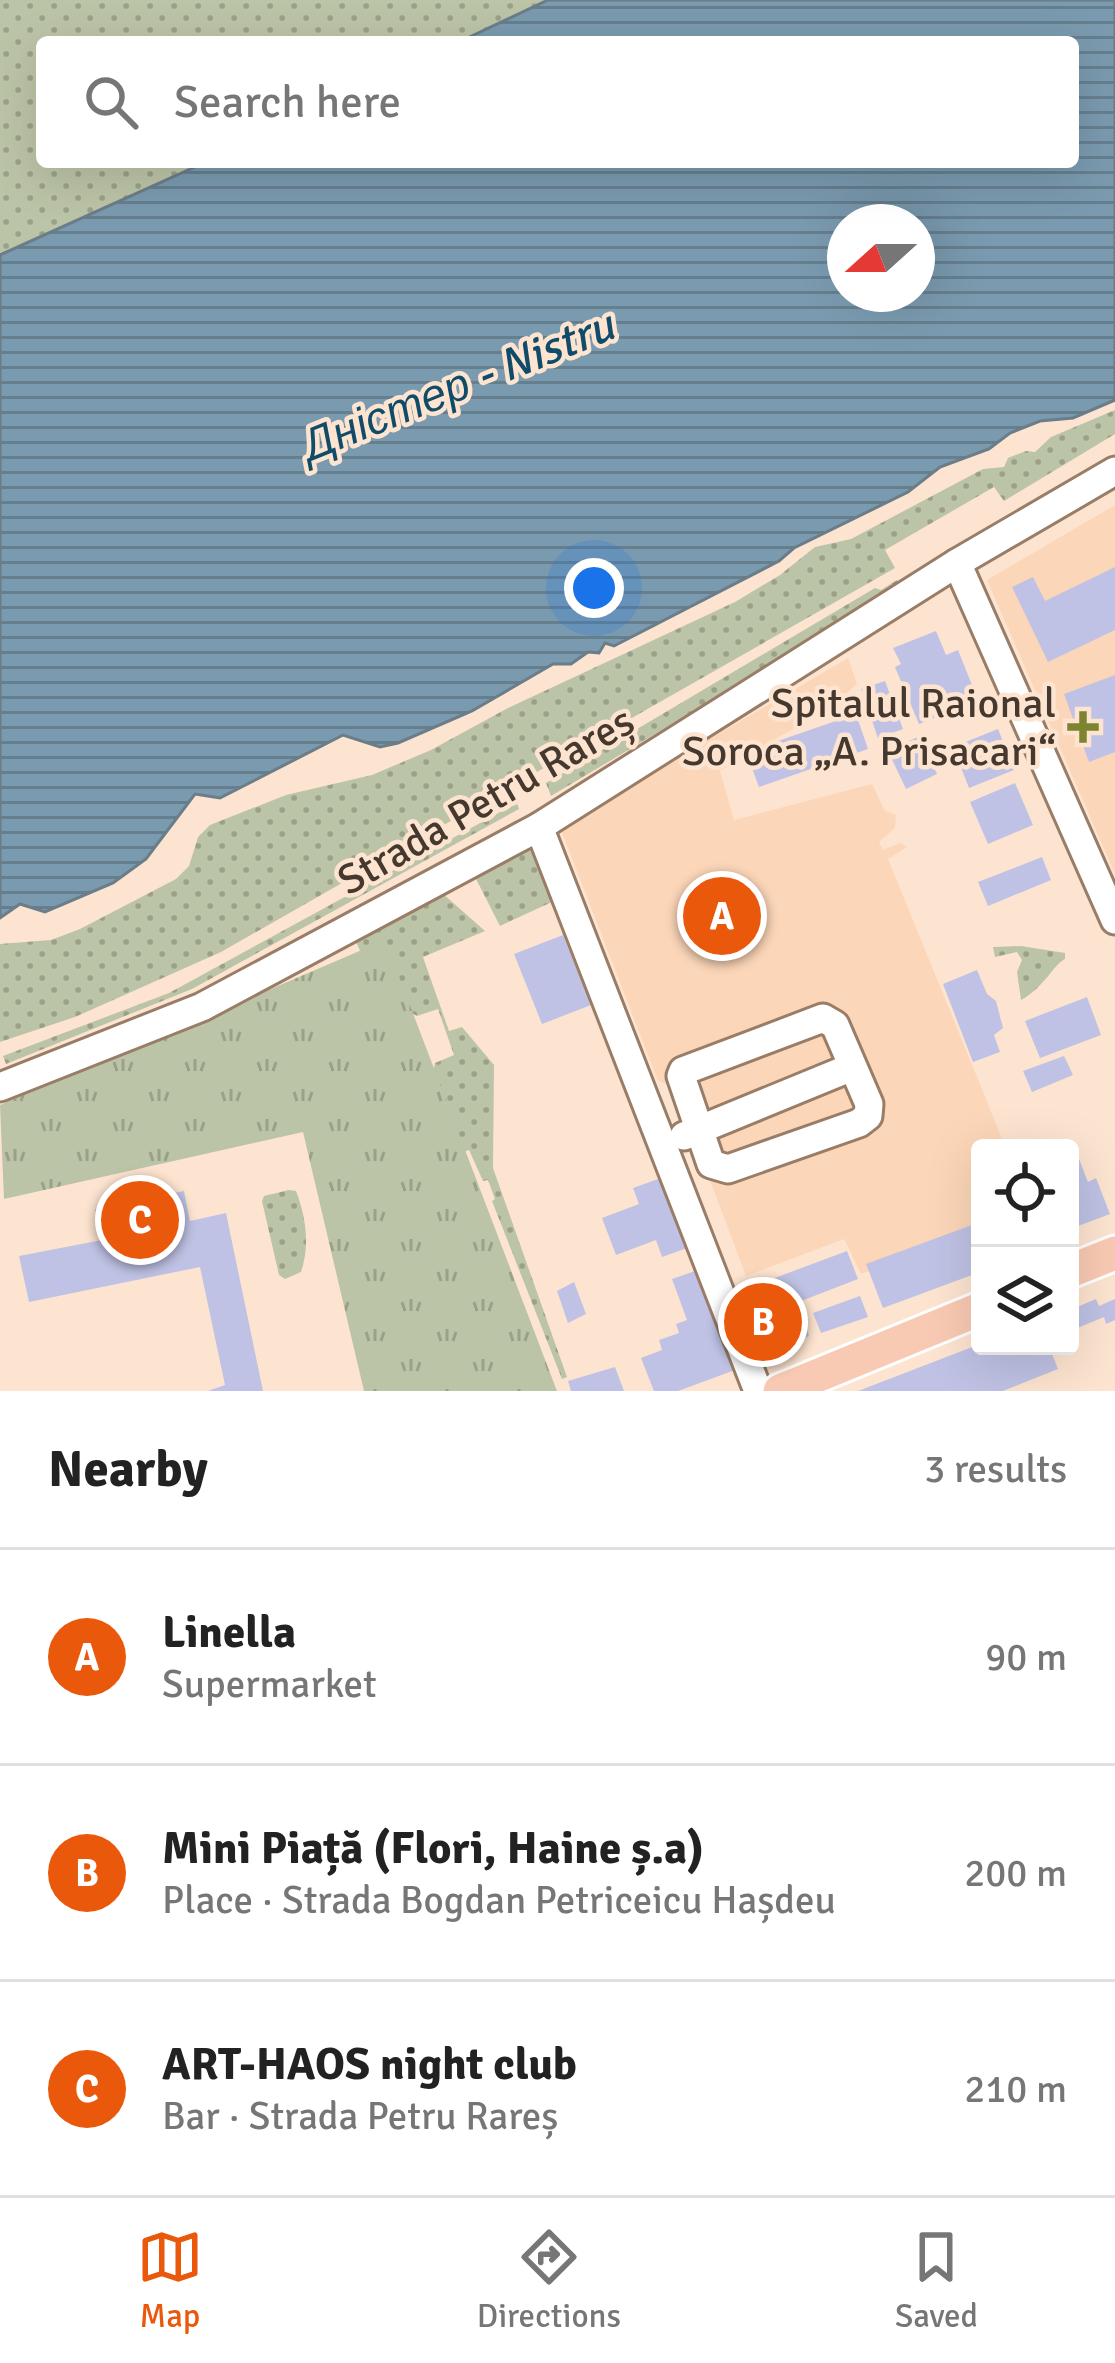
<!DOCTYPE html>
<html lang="en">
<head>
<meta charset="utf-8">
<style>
  body { margin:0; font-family:Signika,sans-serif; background:#f6f6f6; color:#222 }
  .controls { position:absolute; right:36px; bottom:36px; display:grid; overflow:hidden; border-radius:12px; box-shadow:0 12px 48px #0002 }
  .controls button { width:108px; height:108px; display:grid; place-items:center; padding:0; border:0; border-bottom:3px solid #e0e0e0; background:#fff; color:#222; font:60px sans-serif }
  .compass { position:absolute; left:827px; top:204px; width:108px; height:108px; border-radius:50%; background:#fff; box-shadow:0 12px 48px #0002; rotate:249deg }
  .you { position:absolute; left:594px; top:588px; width:42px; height:42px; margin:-30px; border:9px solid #fff; border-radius:50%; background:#1a73e8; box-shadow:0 0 0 18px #1a73e833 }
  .badge { display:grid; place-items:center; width:78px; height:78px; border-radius:50%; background:#ea580c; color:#fff; font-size:39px; font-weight:700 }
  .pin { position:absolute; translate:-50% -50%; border:6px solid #fff; box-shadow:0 3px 12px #0006 }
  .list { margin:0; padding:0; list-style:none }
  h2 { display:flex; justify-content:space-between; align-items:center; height:156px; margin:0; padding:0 48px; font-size:51px }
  h2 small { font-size:39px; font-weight:400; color:#767676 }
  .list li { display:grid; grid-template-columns:78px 1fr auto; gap:36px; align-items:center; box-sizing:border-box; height:216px; padding:0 48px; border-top:3px solid #e0e0e0 }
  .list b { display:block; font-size:45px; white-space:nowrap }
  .list p { margin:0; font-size:39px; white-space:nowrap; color:#767676 }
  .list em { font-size:39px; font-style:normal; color:#767676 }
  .icon { flex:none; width:66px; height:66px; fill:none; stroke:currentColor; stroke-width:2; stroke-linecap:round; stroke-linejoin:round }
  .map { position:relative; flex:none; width:1115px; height:1391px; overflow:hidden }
  .search { position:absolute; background:#fff; box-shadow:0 12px 48px #0002; left:36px; right:36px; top:36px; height:132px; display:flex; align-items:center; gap:30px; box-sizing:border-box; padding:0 42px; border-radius:12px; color:#767676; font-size:45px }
  .sheet { height:804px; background:#fff }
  nav { display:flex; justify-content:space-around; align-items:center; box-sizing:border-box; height:168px; border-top:3px solid #e0e0e0; background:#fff; font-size:33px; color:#767676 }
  nav a { display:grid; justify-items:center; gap:6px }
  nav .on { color:#ea580c }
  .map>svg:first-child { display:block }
</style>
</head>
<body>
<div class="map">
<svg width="1115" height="1391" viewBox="0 0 1115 1391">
  <defs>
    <pattern id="grass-dots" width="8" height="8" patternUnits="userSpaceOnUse" patternTransform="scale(3)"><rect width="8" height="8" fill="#bcc4a7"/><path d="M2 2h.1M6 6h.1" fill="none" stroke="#9ba088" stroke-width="1.8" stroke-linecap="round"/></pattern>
    <pattern id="park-tufts" width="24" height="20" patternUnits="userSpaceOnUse" patternTransform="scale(3)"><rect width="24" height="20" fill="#bcc4a7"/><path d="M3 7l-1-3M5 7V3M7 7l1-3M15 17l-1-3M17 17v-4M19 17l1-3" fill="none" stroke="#9ba088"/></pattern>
    <pattern id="water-rules" width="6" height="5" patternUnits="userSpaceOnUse" patternTransform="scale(3)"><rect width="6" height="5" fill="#7a9aaf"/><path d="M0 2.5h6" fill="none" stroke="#667f8f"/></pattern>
  </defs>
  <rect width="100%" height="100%" fill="#fde4d0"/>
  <g fill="#fcd6b8">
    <polygon points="1115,505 1115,874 987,580"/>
    <polygon points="848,658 857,684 834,705 720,771 734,820 872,784 885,811 896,815 895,828 879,842 883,850 900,843 907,847 888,859 1006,1148 980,1148 980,1226 861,1274 844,1239 746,1276 675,1087 658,1081 560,827"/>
  </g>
  <g fill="url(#grass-dots)">
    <polygon points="0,0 548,0 459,42 42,42 42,162 206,162 0,255"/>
    <polygon points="1115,410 1115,434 1004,501 994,487 885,550 895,568 221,952 75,1017 0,1042 0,944 51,940 80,929 176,879 189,866 198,837 210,825 286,795 372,775 431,750 508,708 735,602 780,575 815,547 851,539 983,469 1004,467 1008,458 1026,451 1035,452 1051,437"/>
    <polygon points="897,580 902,587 551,796 546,783 875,588 881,590"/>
    <polygon points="517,803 519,809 192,989 6,1064 3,1056 169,993"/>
    <polygon points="530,850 554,901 500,926 474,875 513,852"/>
    <polygon points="442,893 485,931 423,957 449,1031 462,1027 494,1065 493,1168 567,1377 562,1379 492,1201 495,1199 488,1180 483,1181 469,1150 454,1156 430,1087 435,1063 454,1055 438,1009 417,1016 382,997 356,942"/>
    <path d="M 1021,946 L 1065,953 L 1065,959 C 1052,966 1044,988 1021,1000 L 1017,972 L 1022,960 L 1017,952 L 995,957 L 993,947 Z"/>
    <path d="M 289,1190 L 296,1191 C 306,1217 310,1246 301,1272 L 285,1279 L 279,1275 L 262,1201 L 264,1196 Z"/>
  </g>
  <polygon fill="url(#park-tufts)" points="385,940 557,1391 364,1391 303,1132 4,1199 0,1105"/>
  <path fill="url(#water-rules)" stroke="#6a7d88" stroke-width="3" fill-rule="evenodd" d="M 548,0 L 1115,0 L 1115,400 L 1073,418 L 1040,421 L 1010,433 L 989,449 L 940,467 L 908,492 L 794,548 L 779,561 L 614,646 L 605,643 L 599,653 L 588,652 L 571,664 L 553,664 L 472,711 L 398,743 L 380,747 L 343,735 L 220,798 L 195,794 L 146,859 L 113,883 L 45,912 L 20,904 L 0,918 L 0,255 L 206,162 L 1073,162 L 1073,42 L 459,42 ZM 845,222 L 917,222 L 917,294 L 845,294 Z"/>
  <g fill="#bfc2e4">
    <polygon points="1115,567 1115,630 1048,662 1012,587 1033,577 1045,601"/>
    <polygon points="936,631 946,655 958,650 978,700 919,724 895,667 901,664 893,648"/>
    <polygon points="1115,675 1115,752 1089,762 1064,694"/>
    <polygon points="885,681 903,729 878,738 861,689"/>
    <polygon points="856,714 868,749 759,787 746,752"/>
    <polygon points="998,729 1014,770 969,788 953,747"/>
    <polygon points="920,736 937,774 906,789 888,751"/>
    <polygon points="1015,783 1033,825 988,844 970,802"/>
    <polygon points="1042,857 1051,880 988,906 978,882"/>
    <polygon points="563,935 591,1005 542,1024 514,954"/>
    <polygon points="977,970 987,994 996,1001 1003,1028 994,1035 1000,1052 973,1062 943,984"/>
    <polygon points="1087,997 1101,1035 1040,1058 1025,1021"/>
    <polygon points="1064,1056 1073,1075 1032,1092 1023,1071"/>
    <polygon points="1076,1151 1088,1182 1096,1178 1110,1214 1070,1229 1070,1153"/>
    <polygon points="661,1178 687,1248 662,1257 656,1240 616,1255 602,1218 639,1204 633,1188"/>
    <polygon points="184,1191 190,1221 226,1213 263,1391 208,1391 225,1385 200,1267 29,1302 19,1256 102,1240 95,1209"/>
    <polygon points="980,1222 980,1272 883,1308 866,1264"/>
    <polygon points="847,1251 858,1279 783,1308 772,1279"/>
    <polygon points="698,1270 735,1370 678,1391 654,1391 641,1358 662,1350 659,1340 679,1333 676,1324 687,1320 672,1279"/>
    <polygon points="574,1282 586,1314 568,1323 557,1291"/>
    <polygon points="761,1288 775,1328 803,1317 809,1336 763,1353 742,1295"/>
    <polygon points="860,1296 868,1317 821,1333 813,1313"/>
    <polygon points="1096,1299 1099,1306 1115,1299 1115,1320 1106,1324 1104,1317 1070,1331 1070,1310"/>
    <polygon points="980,1344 1049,1346 1058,1369 1003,1391 858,1391"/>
    <polygon points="615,1367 624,1391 571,1391 568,1381"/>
  </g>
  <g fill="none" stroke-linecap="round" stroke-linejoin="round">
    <defs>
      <g id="minor">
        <polyline points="957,563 1115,920"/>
        <polyline points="539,827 758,1391"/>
        <polygon points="823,1018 835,1025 869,1104 868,1116 859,1123 728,1169 711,1164 681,1076 683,1071"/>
        <polyline points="0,1087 202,1007 539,827 957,563 1115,471"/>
        <polyline points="684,1136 852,1067"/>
      </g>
      <g id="major">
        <polyline points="1070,1271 1115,1253"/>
        <polyline points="780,1391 980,1309"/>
      </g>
    </defs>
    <use href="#minor" stroke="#997d66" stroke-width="33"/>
    <use href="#major" stroke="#fff" stroke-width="39"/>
    <use href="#minor" stroke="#fff" stroke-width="27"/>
    <use href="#major" stroke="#f9cab3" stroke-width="33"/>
  </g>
  <path fill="#7d832e" stroke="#fde4d0" stroke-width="4.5" d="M1077 709h12v12h12v12h-12v12h-12v-12h-12v-12h12z"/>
  <g text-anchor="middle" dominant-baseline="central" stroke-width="9" stroke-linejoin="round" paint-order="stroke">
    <g font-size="42" fill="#45382e" stroke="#fde4d0" text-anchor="end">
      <text x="1056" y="703">Spitalul Raional<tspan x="1056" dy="48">Soroca „A. Prisacari“</tspan></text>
    </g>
    <g font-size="42" fill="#45382e" stroke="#fde4d0">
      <text transform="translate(486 801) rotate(-30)">Strada Petru Rareș</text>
    </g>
    <g font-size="45" font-style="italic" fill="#104c6a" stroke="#fde4d0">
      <text transform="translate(458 386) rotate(-22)">Дністер - Nistru</text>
    </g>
  </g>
</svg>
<div class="controls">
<button><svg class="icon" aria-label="locate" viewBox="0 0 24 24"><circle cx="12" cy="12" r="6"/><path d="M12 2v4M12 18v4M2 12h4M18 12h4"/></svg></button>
<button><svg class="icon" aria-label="layers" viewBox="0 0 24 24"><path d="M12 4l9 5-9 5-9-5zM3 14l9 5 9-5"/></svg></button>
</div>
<svg class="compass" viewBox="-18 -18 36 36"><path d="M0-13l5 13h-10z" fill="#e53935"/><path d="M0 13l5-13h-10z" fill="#767676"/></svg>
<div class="you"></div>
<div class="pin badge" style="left:722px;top:916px">A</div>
<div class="pin badge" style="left:763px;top:1322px">B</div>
<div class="pin badge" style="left:140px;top:1220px">C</div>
<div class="search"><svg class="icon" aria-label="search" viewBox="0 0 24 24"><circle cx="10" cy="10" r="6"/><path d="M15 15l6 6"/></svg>Search here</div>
</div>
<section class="sheet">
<h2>Nearby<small>3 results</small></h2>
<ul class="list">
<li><span class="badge">A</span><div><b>Linella</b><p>Supermarket</p></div><em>90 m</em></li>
<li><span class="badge">B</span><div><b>Mini Piață (Flori, Haine ș.a)</b><p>Place · Strada Bogdan Petriceicu Hașdeu</p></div><em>200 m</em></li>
<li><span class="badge">C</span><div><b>ART-HAOS night club</b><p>Bar · Strada Petru Rareș</p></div><em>210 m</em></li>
</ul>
</section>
<nav>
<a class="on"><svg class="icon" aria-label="map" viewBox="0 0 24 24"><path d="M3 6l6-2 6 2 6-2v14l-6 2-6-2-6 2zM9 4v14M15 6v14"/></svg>Map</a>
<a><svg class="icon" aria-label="directions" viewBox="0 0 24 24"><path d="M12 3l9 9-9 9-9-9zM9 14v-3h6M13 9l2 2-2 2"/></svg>Directions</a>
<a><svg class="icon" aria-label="saved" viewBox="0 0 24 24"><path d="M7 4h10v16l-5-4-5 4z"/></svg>Saved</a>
</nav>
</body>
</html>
